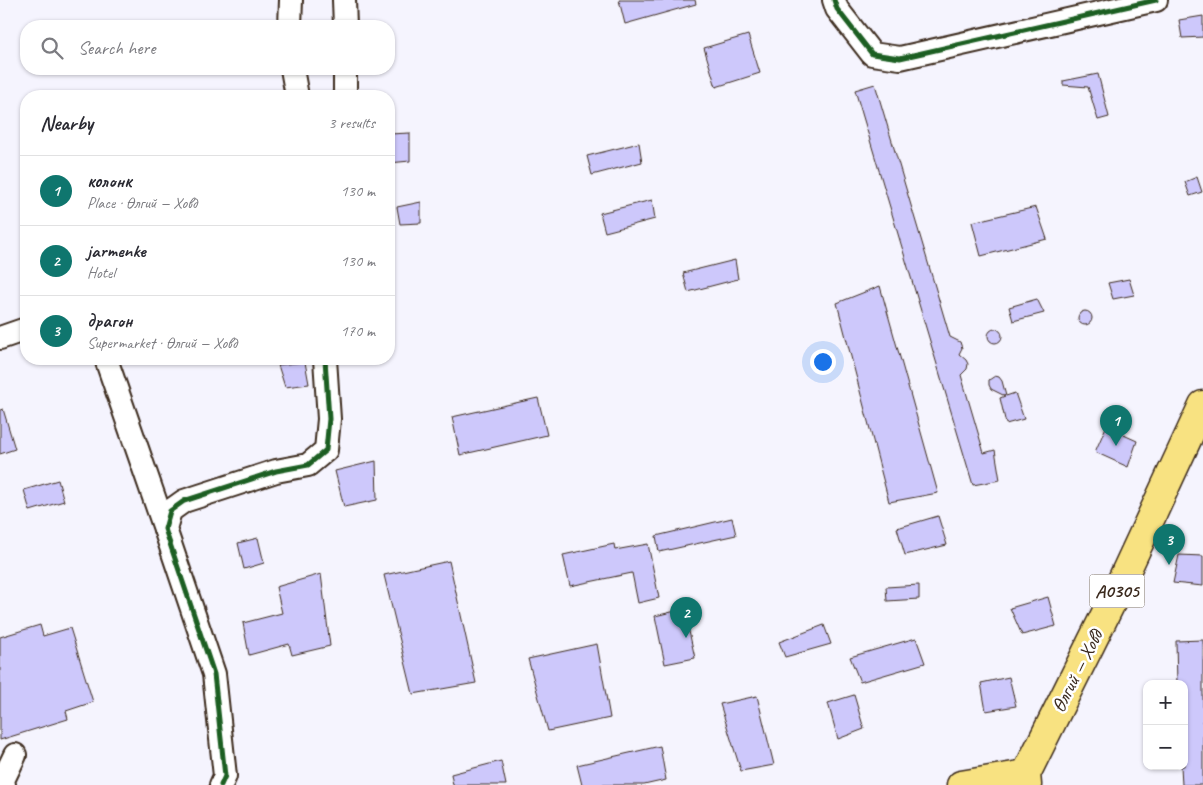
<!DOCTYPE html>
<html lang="en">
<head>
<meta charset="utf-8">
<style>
  body { margin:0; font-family:Caveat,sans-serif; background:#f7f7f7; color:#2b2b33 }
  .controls { position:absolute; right:15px; bottom:15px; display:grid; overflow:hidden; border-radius:10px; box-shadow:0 1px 4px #0004 }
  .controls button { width:45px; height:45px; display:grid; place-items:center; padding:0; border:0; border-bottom:1px solid #e1e1e2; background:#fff; color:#2b2b33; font:25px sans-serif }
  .you { position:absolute; left:822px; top:361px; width:18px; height:18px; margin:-12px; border:4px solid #fff; border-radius:50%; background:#1a73e8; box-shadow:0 0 0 8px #1a73e833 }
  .badge { display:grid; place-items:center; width:32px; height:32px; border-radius:50%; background:#0f766e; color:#fff; font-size:16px; font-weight:700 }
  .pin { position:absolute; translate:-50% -41px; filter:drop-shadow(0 1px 2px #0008) }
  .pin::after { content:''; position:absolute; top:26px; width:18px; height:15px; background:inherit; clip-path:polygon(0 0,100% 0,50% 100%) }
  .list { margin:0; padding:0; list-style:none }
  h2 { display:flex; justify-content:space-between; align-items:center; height:65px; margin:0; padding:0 20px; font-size:21px }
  h2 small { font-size:16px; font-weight:400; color:#7c7c81 }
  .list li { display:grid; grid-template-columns:32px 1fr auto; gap:15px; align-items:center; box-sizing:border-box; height:70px; padding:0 20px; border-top:1px solid #e1e1e2 }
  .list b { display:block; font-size:19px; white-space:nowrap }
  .list p { margin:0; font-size:16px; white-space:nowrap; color:#7c7c81 }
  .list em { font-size:16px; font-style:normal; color:#7c7c81 }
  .icon { flex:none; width:28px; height:28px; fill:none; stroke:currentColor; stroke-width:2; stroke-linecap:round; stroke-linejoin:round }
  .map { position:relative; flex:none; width:1203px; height:785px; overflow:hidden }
  .search { position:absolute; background:#fff; box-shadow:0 1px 4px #0004; left:20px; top:20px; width:375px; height:55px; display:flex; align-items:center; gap:12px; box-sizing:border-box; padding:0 18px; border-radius:20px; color:#7c7c81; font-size:19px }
  .panel { position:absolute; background:#fff; box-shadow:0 1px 4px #0004; left:20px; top:90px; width:375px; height:275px; border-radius:20px }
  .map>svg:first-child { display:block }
</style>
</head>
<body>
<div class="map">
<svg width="1203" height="785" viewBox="0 0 1203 785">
  <rect width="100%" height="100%" fill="#f5f4fe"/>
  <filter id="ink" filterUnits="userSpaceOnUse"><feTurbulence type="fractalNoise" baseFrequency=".02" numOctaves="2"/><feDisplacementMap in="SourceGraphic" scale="10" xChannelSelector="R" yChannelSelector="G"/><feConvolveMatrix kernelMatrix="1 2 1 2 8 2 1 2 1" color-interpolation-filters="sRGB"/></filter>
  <g filter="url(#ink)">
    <g fill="#cdc8fb" stroke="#3b2a1e">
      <polygon points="619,0 695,0 696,4 625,24"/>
      <polygon points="1203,16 1203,37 1182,38 1179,20"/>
      <polygon points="748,35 760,73 716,87 704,48"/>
      <polygon points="1098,74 1109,117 1098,120 1088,87 1063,85 1063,81"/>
      <polygon points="875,84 950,337 960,342 962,348 959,354 966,360 968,364 967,369 961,375 984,453 995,450 1000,480 973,485 855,90"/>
      <polygon points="410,133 410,161 389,163 389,134"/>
      <polygon points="639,143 642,162 592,175 587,156"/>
      <polygon points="1197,177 1202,192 1190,196 1185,182"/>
      <polygon points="652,200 655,219 605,232 600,213"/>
      <polygon points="421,202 421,223 400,224 397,207"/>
      <polygon points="1036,207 1047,239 981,256 972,222"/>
      <polygon points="735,260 738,279 688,292 683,273"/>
      <polygon points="1129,279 1134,295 1113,299 1108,283"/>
      <polygon points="880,286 938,493 889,502 837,303"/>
      <polygon points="1037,299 1044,313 1013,321 1009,307"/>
      <circle cx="1085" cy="318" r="7"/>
      <circle cx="995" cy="336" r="7"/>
      <polygon points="305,362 309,384 285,387 278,365"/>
      <polygon points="995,376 999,377 1002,381 1006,396 1015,393 1024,419 1006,424 1000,398 1005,396 991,389 989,385 989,380"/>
      <polygon points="538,398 547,435 460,455 452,417"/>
      <polygon points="3,409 15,449 0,454 0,410"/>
      <polygon points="1106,427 1137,441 1128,467 1095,452"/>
      <polygon points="376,461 377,500 344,507 335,471"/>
      <polygon points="58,480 64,501 30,511 24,490"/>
      <polygon points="938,516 947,545 905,555 897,528"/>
      <polygon points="732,518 736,535 659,552 656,536"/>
      <polygon points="258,538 264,563 244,569 238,543"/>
      <polygon points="614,544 615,550 648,544 659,598 638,603 632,573 570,586 563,555"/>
      <polygon points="1179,555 1203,556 1203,586 1173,583"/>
      <polygon points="449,561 476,683 413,694 384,575"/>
      <polygon points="321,574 330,646 292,655 289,644 249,655 243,623 282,613 276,587"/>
      <polygon points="919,585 919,599 887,601 886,587"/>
      <polygon points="1048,597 1056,626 1022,635 1010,608"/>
      <polygon points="684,609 695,658 665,664 655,616"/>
      <polygon points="40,625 43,636 70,628 93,702 66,711 68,719 0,740 0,637"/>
      <polygon points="824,625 831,644 785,657 779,642"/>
      <polygon points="916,638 925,663 860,682 850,657"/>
      <polygon points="1203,640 1203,785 1182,785 1181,766 1184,766 1184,684 1177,684 1176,641"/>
      <polygon points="597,644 610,718 548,731 528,659"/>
      <polygon points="1009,677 1016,706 986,711 981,683"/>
      <polygon points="854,695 864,729 838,739 828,703"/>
      <polygon points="757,696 774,765 741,771 720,704"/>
      <polygon points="660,746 666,780 644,785 582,785 577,765"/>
      <polygon points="501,761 506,785 453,785 451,774"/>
    </g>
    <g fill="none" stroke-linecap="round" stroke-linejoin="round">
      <defs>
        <g id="minor">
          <polyline points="344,0 345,26"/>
          <polyline points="834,0 837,9 872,54 900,58 1156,0"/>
          <polyline points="290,26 291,0"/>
          <polyline points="292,69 297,96"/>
          <polyline points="344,96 345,92 345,69"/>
          <polyline points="0,338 26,329"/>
          <polyline points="106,359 165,529"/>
          <polyline points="4,785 3,780 15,755"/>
          <polyline points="221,785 225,776 214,674 165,529 170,511 184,501 276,471 308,465 326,450 329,419 325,359"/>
        </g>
        <polyline id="major" points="961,785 1026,774"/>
        <polyline id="highway" points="1027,785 1026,774 1115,595 1203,405"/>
      </defs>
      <use href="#minor" stroke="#3b2a1e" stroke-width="26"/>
      <use href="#major" stroke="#3b2a1e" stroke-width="31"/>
      <use href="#highway" stroke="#3b2a1e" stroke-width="31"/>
      <use href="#minor" stroke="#fff" stroke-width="22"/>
      <use href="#major" stroke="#f8e281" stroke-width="28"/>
      <use href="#highway" stroke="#f8e281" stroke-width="28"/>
      <defs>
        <g id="cycleway">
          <polyline points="834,0 837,9 872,54 900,58 1156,0"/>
          <polyline points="221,785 225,776 214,674 165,529 170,511 184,501 276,471 308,465 326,450 329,419 325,359"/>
        </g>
      </defs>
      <use href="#cycleway" stroke="#fff" stroke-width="8"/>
      <use href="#cycleway" stroke="#1b5e20" stroke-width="5"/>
    </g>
  </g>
  <g text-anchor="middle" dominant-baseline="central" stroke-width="5" stroke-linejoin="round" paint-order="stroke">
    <rect fill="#fff" stroke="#766a62" stroke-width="1" x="1089.5" y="574.5" width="55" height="33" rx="4"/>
    <g font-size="19" font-weight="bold" fill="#3b2a1e">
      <text x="1117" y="591">A0305</text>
    </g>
    <g font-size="20" fill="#3b2a1e" stroke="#fff">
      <text transform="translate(1077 671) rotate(-63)">Өлгий — Ховд</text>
    </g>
  </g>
</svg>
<div class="controls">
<button>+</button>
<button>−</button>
</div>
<div class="you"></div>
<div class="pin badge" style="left:1116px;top:446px">1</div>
<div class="pin badge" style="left:686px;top:638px">2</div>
<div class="pin badge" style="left:1169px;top:565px">3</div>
<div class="search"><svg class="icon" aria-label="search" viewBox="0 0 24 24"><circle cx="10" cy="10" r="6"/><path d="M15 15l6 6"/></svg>Search here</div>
<section class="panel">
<h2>Nearby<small>3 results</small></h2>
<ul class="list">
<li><span class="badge">1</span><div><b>колонк</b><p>Place · Өлгий — Ховд</p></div><em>130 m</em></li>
<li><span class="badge">2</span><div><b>jarmenke</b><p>Hotel</p></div><em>130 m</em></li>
<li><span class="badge">3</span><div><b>драгон</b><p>Supermarket · Өлгий — Ховд</p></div><em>170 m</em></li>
</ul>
</section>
</div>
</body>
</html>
